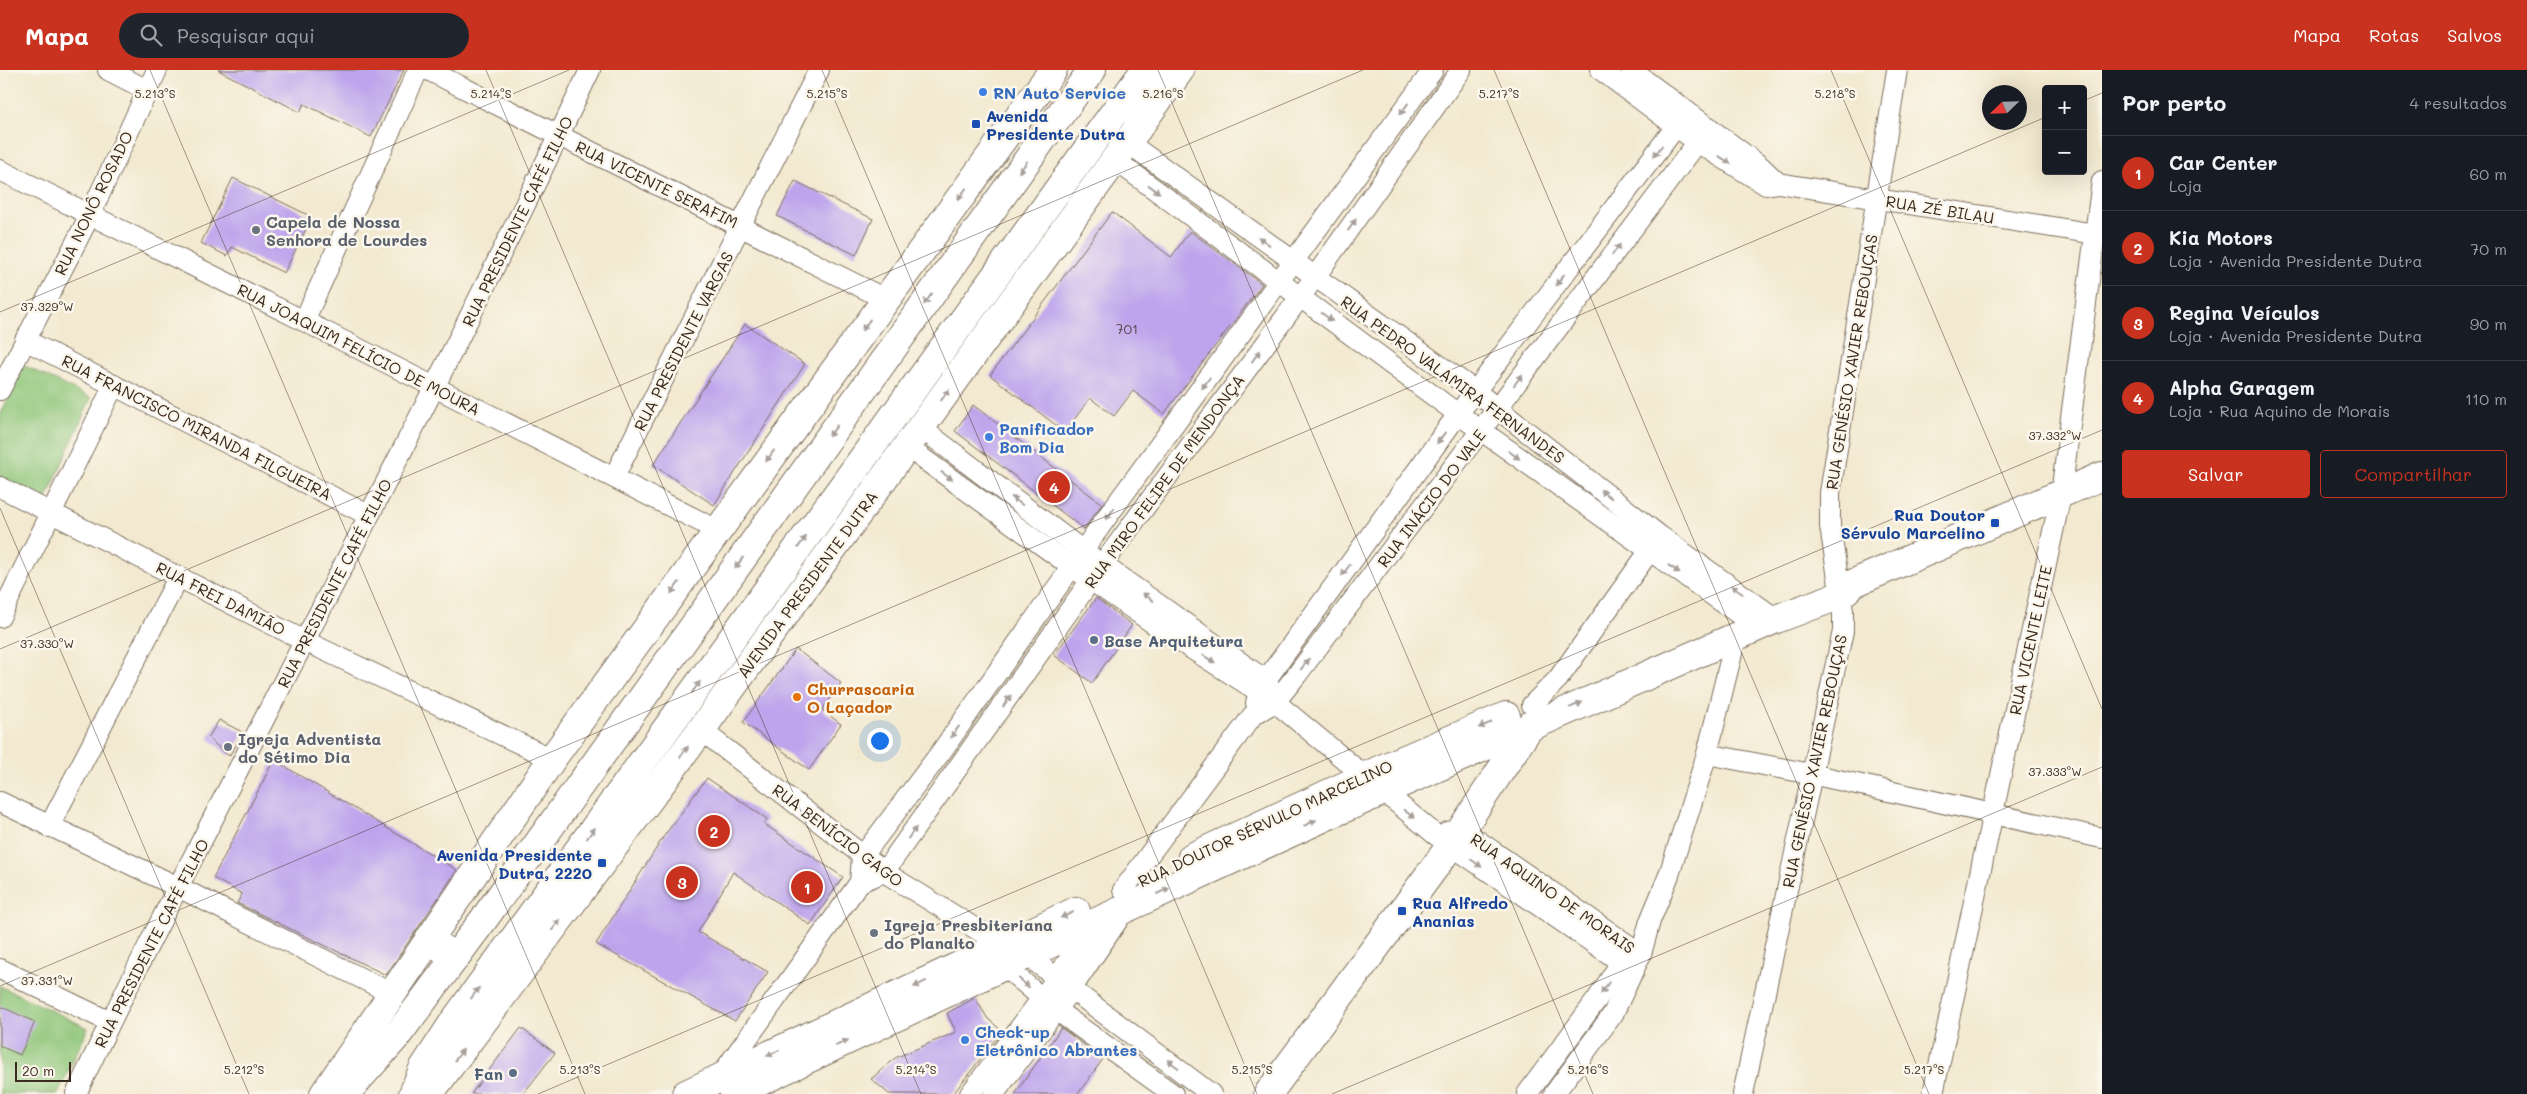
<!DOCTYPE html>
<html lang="pt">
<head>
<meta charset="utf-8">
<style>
  body { margin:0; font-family:Mali,sans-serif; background:#20242c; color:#f1f3f6 }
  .controls { position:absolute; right:15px; top:15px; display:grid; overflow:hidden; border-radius:5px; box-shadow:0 5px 20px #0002 }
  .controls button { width:45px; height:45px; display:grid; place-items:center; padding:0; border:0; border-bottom:1px solid #363941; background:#171b24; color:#f1f3f6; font:25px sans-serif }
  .compass { position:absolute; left:1982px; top:15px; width:45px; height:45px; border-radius:50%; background:#171b24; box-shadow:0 5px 20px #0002; rotate:247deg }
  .scale { position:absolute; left:15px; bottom:12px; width:56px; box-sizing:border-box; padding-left:5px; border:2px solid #3b2a1e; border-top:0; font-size:14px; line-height:18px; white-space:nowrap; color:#3b2a1e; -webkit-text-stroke:4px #fbf7ec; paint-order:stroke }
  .you { position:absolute; left:879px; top:670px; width:18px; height:18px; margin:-12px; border:4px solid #fff; border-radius:50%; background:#1a73e8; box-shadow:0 0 0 8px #1a73e833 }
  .badge { display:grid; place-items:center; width:32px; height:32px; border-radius:50%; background:#c8321e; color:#fff; font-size:16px; font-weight:700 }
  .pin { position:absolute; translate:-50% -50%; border:2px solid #fff; box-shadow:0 1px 5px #0006 }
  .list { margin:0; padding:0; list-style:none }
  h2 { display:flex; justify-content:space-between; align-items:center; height:65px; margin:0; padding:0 20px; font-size:21px }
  h2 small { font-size:16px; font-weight:400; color:#9ea1a6 }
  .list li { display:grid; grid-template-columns:32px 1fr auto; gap:15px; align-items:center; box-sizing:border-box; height:75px; padding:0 20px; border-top:1px solid #363941 }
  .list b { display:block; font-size:19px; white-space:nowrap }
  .list p { margin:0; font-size:16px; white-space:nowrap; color:#9ea1a6 }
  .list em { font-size:16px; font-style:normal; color:#9ea1a6 }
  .actions { display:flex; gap:10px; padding:15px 20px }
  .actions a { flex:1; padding:11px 0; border:1px solid #c8321e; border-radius:5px; text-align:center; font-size:18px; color:#c8321e }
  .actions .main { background:#c8321e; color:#fff }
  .icon { flex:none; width:28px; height:28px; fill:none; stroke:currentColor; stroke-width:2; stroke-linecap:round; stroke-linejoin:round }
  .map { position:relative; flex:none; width:2102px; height:1024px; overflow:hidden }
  header { display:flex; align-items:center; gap:30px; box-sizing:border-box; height:70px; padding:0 25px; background:#c8321e; color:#fff }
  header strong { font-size:24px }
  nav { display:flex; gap:28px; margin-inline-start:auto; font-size:18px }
  .search { width:350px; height:45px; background:#20242c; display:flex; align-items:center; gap:12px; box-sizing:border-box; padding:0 18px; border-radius:28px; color:#9ea1a6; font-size:19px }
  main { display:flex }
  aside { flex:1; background:#171b24 }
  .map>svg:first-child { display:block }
</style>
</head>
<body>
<header>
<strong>Mapa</strong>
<div class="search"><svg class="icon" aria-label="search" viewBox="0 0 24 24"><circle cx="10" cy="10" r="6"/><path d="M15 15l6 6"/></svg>Pesquisar aqui</div>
<nav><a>Mapa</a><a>Rotas</a><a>Salvos</a></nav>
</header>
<main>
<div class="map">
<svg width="2102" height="1024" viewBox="0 0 2102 1024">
  <rect width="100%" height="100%" fill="#fbf7ec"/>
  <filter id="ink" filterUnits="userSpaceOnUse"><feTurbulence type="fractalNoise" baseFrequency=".02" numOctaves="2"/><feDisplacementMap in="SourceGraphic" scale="10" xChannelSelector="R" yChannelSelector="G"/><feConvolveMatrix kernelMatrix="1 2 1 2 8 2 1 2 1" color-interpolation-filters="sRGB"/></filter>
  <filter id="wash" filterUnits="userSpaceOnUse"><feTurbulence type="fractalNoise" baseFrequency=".0096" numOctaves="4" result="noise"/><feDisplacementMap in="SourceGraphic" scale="20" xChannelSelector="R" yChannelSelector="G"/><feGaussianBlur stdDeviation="1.12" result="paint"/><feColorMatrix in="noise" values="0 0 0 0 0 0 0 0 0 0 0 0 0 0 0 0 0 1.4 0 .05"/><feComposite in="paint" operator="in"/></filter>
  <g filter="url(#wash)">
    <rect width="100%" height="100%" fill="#f3e9d0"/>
    <g fill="#8ec578" stroke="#64784b">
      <polygon points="23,295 91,328 46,430 0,408 0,346"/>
      <polygon points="0,916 88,958 58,1024 0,1024"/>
    </g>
    <g id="blocks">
      <g fill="#bda4ec">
        <polygon points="218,0 404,0 371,67 304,34 300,42"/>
        <polygon points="233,108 312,147 284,203 232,177 227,186 201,173"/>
        <polygon points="795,111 873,149 856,185 777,146"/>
        <polygon points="1112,142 1171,187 1190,161 1262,214 1164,344 1133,321 1114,346 1090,328 1065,362 990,305"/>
        <polygon points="745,254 805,294 714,435 653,395"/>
        <polygon points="973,335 1102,434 1084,459 955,361"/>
        <polygon points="1096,528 1132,555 1092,613 1054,585"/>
        <polygon points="796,579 841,613 822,640 841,654 809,700 743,652"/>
        <polygon points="219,650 244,663 229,686 208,668"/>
        <polygon points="274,690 457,800 386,905 237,833 242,824 213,808"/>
        <polygon points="707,708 767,749 764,754 843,807 810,855 733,802 698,862 768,902 735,951 596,874 664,766"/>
        <polygon points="975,928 988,949 1002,961 953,1024 889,1024 871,1009 895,988 956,962 947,943"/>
        <polygon points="0,936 35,952 20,985 0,976"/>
        <polygon points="521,958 555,983 523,1024 471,1024"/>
        <polygon points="1061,958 1103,989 1078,1024 1015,1024"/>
      </g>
    </g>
  </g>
  <g filter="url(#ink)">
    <use href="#blocks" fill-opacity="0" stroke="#7b6d5c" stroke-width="1"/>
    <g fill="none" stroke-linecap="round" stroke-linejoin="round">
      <defs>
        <g id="street">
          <polyline points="108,0 147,20"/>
          <polyline points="428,0 885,229"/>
          <polyline points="1601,0 1697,72 1766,115 1778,113 2102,165"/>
          <polyline points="1631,0 1759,95 1778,113"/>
          <polyline points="1127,72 1475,321 1660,466 1776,549"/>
          <polyline points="1115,90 1458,344 1757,557"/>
          <polyline points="0,100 304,251 717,460"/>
          <polyline points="304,251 418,0"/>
          <polyline points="25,270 368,445"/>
          <polyline points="0,320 90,145 157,0"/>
          <polyline points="921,358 1083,481 1268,612"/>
          <polyline points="907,377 1072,497 1170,565 1275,632 1436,765 1634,901"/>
          <polyline points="614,407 819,0"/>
          <polyline points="0,417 305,571 552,689"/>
          <polyline points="0,547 114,315"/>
          <polyline points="1256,633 1259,621 1266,610 1458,344 1687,42"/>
          <polyline points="1532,635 1558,609 1656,472"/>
          <polyline points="701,660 884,802 981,862 1009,872 1211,1024"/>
          <polyline points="1707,684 1811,704 2102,768"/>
          <polyline points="0,732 178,817 393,924"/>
          <polyline points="49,757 179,506"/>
          <polyline points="1448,762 1461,759 1641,884"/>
          <polyline points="860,812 884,802 1091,510 1315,207 1461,0"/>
          <polyline points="1123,820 1253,645 1275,632 1296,606 1709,57"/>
          <polyline points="996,889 1056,940 1173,1024"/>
          <polyline points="0,899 110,952"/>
          <polyline points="719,1008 860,812 862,787 941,682 1104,451 1433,0"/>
          <path d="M 76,1024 C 139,890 208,759 275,628 C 383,420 490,211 590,0"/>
          <polyline points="970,1024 1057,908 1092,854"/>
          <polyline points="994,1024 1072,918 1126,838"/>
          <polyline points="1527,1024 1598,928 1627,883"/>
          <polyline points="1554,1024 1613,944 1641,884 1650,851 1669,805 1707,684 1736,567"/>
          <polyline points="1743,1024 1843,561 1843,541 1830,456 1830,423 1897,0"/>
          <polyline points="1933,1024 2061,424 2102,111"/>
        </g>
        <g id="secondary">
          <polyline points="1192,787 1379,700 1506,646"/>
          <polyline points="324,1024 552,689 1053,0"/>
          <polyline points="429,1024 701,660 1180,0"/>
          <polyline points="686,1024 1076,841"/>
          <polyline points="734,1024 1092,854 1329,745 1776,549 1841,525 1854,513 2102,406"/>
          <polyline points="1268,1024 1451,775 1531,655"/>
        </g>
        <g id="primary">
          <polyline points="1137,59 1154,0"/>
          <polyline points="615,729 659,716"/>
          <polyline points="429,869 455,888"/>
          <polyline points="345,1024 396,967 484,849 1092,0"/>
          <polyline points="413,1024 423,999 455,950 1145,0"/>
        </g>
      </defs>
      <use href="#street" stroke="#7b6d5c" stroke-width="22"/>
      <use href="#secondary" stroke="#7b6d5c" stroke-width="30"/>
      <use href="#primary" stroke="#7b6d5c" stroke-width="30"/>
      <use href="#street" stroke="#fff" stroke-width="20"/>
      <use href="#secondary" stroke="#fff" stroke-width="28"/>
      <use href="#primary" stroke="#fff" stroke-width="28"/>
    </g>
    <defs><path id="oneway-solid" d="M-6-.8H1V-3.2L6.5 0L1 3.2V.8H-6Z" transform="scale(1.25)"/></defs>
    <g fill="#a79f9a">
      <use href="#oneway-solid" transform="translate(1404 39) rotate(126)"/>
      <use href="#oneway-solid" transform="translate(1658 81) rotate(127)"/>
      <use href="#oneway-solid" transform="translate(1725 90) rotate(33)"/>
      <use href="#oneway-solid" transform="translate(1023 97) rotate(126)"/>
      <use href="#oneway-solid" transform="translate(1154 119) rotate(36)"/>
      <use href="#oneway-solid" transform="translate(962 124) rotate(126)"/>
      <use href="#oneway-solid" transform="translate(1352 155) rotate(-55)"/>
      <use href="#oneway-solid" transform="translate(1264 171) rotate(-144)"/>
      <use href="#oneway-solid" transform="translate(1616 180) rotate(-53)"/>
      <use href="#oneway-solid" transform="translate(1560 210) rotate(127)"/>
      <use href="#oneway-solid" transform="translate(928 229) rotate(126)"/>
      <use href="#oneway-solid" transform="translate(1327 247) rotate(37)"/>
      <use href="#oneway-solid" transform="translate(866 255) rotate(126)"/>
      <use href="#oneway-solid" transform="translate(1256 286) rotate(-54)"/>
      <use href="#oneway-solid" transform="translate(1518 310) rotate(-53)"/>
      <use href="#oneway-solid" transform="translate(1206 313) rotate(126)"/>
      <use href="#oneway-solid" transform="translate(945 325) rotate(-54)"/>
      <use href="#oneway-solid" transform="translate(833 361) rotate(126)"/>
      <use href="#oneway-solid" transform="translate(1441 368) rotate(126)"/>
      <use href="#oneway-solid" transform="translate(1514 385) rotate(36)"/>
      <use href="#oneway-solid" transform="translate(770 386) rotate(126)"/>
      <use href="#oneway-solid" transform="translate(947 406) rotate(36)"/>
      <use href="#oneway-solid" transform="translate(1606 424) rotate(-142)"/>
      <use href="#oneway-solid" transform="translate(1017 431) rotate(-143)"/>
      <use href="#oneway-solid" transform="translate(1110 444) rotate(126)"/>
      <use href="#oneway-solid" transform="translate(802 472) rotate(-54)"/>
      <use href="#oneway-solid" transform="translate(739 493) rotate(126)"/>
      <use href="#oneway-solid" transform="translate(1674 499) rotate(34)"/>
      <use href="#oneway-solid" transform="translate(1346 500) rotate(127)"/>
      <use href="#oneway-solid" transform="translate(675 518) rotate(126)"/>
      <use href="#oneway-solid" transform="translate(1737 520) rotate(-145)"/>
      <use href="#oneway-solid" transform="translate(1148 527) rotate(-144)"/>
      <use href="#oneway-solid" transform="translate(1209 589) rotate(32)"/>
      <use href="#oneway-solid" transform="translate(1305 594) rotate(-52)"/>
      <use href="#oneway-solid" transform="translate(696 617) rotate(-54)"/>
      <use href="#oneway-solid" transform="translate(1007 631) rotate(-55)"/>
      <use href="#oneway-solid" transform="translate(1576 635) rotate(-23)"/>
      <use href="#oneway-solid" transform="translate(1485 655) rotate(157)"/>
      <use href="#oneway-solid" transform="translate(955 662) rotate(125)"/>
      <use href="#oneway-solid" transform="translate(684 682) rotate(-53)"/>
      <use href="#oneway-solid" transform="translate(1409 744) rotate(38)"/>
      <use href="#oneway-solid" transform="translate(1310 753) rotate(-25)"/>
      <use href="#oneway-solid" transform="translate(591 763) rotate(-54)"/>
      <use href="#oneway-solid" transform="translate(912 763) rotate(-54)"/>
      <use href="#oneway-solid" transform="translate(1476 793) rotate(35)"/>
      <use href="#oneway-solid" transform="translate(1163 821) rotate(-25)"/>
      <use href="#oneway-solid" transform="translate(1067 845) rotate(156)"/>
      <use href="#oneway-solid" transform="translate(556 855) rotate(-53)"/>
      <use href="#oneway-solid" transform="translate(1024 913) rotate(41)"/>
      <use href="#oneway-solid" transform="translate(920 914) rotate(154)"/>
      <use href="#oneway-solid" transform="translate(1605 918) rotate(124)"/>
      <use href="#oneway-solid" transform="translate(475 923) rotate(-54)"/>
      <use href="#oneway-solid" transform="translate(842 973) rotate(-25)"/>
      <use href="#oneway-solid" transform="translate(773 983) rotate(155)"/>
      <use href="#oneway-solid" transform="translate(459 985) rotate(-53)"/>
      <use href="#oneway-solid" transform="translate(1173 994) rotate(-143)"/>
    </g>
  </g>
  <path fill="none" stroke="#3b2a1e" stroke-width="1" stroke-opacity="0.45" d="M 150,0 L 585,1024M 486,0 L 921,1024M 822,0 L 1257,1024M 1158,0 L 1593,1024M 1494,0 L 1929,1024M 1831,0 L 2102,639M 2083,31 L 2102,23M 0,242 L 569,0M 0,438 L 249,1024M 0,579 L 1363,0M 0,916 L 2046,47M 538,1024 L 2102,360M 1332,1024 L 2102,697"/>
  <g fill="#3f7fe0" stroke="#fbf7ec" stroke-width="2">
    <circle cx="983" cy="22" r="5"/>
    <circle cx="989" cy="367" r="5"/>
    <circle cx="965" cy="970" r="5"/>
  </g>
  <g fill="#1a4fb4" stroke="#fbf7ec" stroke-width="2">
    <rect x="971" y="49" width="10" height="10" rx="2.5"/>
    <rect x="1990" y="448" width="10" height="10" rx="2.5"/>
    <rect x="597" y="788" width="10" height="10" rx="2.5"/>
    <rect x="1397" y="836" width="10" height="10" rx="2.5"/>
  </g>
  <g fill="#6b7280" stroke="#fbf7ec" stroke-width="2">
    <circle cx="256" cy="160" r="5"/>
    <circle cx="228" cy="677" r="5"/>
    <circle cx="874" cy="863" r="5"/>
  </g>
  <g fill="#5c6f8a" stroke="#fbf7ec" stroke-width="2">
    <circle cx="1094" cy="570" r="5"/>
    <circle cx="513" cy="1003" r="5"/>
  </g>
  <circle fill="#e8710a" stroke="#fbf7ec" stroke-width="2" cx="797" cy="627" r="5"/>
  <g text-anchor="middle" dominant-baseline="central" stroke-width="5" stroke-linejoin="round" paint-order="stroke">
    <g font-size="14" fill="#5c4852">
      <text x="1127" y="258">701</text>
    </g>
    <g font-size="16" font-weight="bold" fill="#366cbe" stroke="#fbf7ec" text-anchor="start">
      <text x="993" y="22">RN Auto Service</text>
      <text x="999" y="358">Panificador<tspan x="999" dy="18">Bom Dia</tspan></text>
      <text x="975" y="961">Check-up<tspan x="975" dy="18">Eletrônico Abrantes</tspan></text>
    </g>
    <g font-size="16" font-weight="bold" fill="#164399" stroke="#fbf7ec" text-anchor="start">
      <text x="986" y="45">Avenida<tspan x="986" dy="18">Presidente Dutra</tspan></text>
      <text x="1985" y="444" text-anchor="end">Rua Doutor<tspan x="1985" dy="18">Sérvulo Marcelino</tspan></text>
      <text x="592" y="784" text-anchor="end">Avenida Presidente<tspan x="592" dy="18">Dutra, 2220</tspan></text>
      <text x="1412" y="832">Rua Alfredo<tspan x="1412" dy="18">Ananias</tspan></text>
    </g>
    <g font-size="16" fill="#3b2a1e" stroke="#fbf7ec">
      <text transform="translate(657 114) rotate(26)">RUA VICENTE SERAFIM</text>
      <text transform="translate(93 133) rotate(-64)">RUA NONÔ ROSADO</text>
      <text transform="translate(1940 139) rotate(9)">RUA ZÉ BILAU</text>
      <text transform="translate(517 151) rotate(-64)">RUA PRESIDENTE CAFÉ FILHO</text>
      <text transform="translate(683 271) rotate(-63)">RUA PRESIDENTE VARGAS</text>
      <text transform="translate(359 279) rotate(27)">RUA JOAQUIM FELÍCIO DE MOURA</text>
      <text transform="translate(1851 292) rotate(-81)">RUA GENÉSIO XAVIER REBOUÇAS</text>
      <text transform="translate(1453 309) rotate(36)">RUA PEDRO VALAMIRA FERNANDES</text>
      <text transform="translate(197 357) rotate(27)">RUA FRANCISCO MIRANDA FILGUEIRA</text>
      <text transform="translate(1164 411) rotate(-54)">RUA MIRO FELIPE DE MENDONÇA</text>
      <text transform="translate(1431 428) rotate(-53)">RUA INÁCIO DO VALE</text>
      <text transform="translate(334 513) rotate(-63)">RUA PRESIDENTE CAFÉ FILHO</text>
      <text transform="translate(807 514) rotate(-54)">AVENIDA PRESIDENTE DUTRA</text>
      <text transform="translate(221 528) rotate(27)">RUA FREI DAMIÃO</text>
      <text transform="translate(2030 570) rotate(-78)">RUA VICENTE LEITE</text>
      <text transform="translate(1814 691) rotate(-78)">RUA GENÉSIO XAVIER REBOUÇAS</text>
      <text transform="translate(1265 753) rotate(-25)">RUA DOUTOR SÉRVULO MARCELINO</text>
      <text transform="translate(838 765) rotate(37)">RUA BENÍCIO GAGO</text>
      <text transform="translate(1553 823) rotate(35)">RUA AQUINO DE MORAIS</text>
      <text transform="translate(151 873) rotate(-63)">RUA PRESIDENTE CAFÉ FILHO</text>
    </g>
    <g font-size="16" font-weight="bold" fill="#5b616d" stroke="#fbf7ec" text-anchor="start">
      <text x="266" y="151">Capela de Nossa<tspan x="266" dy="18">Senhora de Lourdes</tspan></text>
      <text x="238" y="668">Igreja Adventista<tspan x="238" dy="18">do Sétimo Dia</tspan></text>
      <text x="884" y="854">Igreja Presbiteriana<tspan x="884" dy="18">do Planalto</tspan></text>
    </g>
    <g font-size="16" font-weight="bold" fill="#4e5e75" stroke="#fbf7ec" text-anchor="start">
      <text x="1104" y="570">Base Arquitetura</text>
      <text x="503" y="1003" text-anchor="end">Fan</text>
    </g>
    <g font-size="16" font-weight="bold" fill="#c56008" stroke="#fbf7ec" text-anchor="start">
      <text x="807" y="618">Churrascaria<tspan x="807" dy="18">O Laçador</tspan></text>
    </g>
  </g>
  <g font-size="12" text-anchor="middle" fill="#3b2a1e" stroke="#fbf7ec" stroke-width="5" stroke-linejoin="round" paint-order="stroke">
    <text x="155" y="28">5.213°S</text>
    <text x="491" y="28">5.214°S</text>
    <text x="827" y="28">5.215°S</text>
    <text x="1163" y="28">5.216°S</text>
    <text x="1499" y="28">5.217°S</text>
    <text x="1835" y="28">5.218°S</text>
    <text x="47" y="241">37.329°W</text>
    <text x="2055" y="370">37.332°W</text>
    <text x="47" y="578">37.330°W</text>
    <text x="2055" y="706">37.333°W</text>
    <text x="47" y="915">37.331°W</text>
    <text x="244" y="1004">5.212°S</text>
    <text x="580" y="1004">5.213°S</text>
    <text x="916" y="1004">5.214°S</text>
    <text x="1252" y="1004">5.215°S</text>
    <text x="1588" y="1004">5.216°S</text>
    <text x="1924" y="1004">5.217°S</text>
  </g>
</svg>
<div class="controls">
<button>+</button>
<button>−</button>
</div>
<svg class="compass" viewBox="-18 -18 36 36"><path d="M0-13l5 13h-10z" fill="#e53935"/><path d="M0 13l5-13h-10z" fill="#9ea1a6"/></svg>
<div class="scale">20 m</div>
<div class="you"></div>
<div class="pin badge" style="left:807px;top:817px">1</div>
<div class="pin badge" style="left:714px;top:761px">2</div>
<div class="pin badge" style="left:682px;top:812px">3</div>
<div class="pin badge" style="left:1054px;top:417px">4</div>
</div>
<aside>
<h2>Por perto<small>4 resultados</small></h2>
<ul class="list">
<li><span class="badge">1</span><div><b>Car Center</b><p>Loja</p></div><em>60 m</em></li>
<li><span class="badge">2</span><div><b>Kia Motors</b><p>Loja · Avenida Presidente Dutra</p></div><em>70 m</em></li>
<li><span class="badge">3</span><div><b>Regina Veículos</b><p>Loja · Avenida Presidente Dutra</p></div><em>90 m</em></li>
<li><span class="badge">4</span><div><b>Alpha Garagem</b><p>Loja · Rua Aquino de Morais</p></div><em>110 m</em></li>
</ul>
<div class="actions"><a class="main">Salvar</a><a>Compartilhar</a></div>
</aside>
</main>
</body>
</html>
